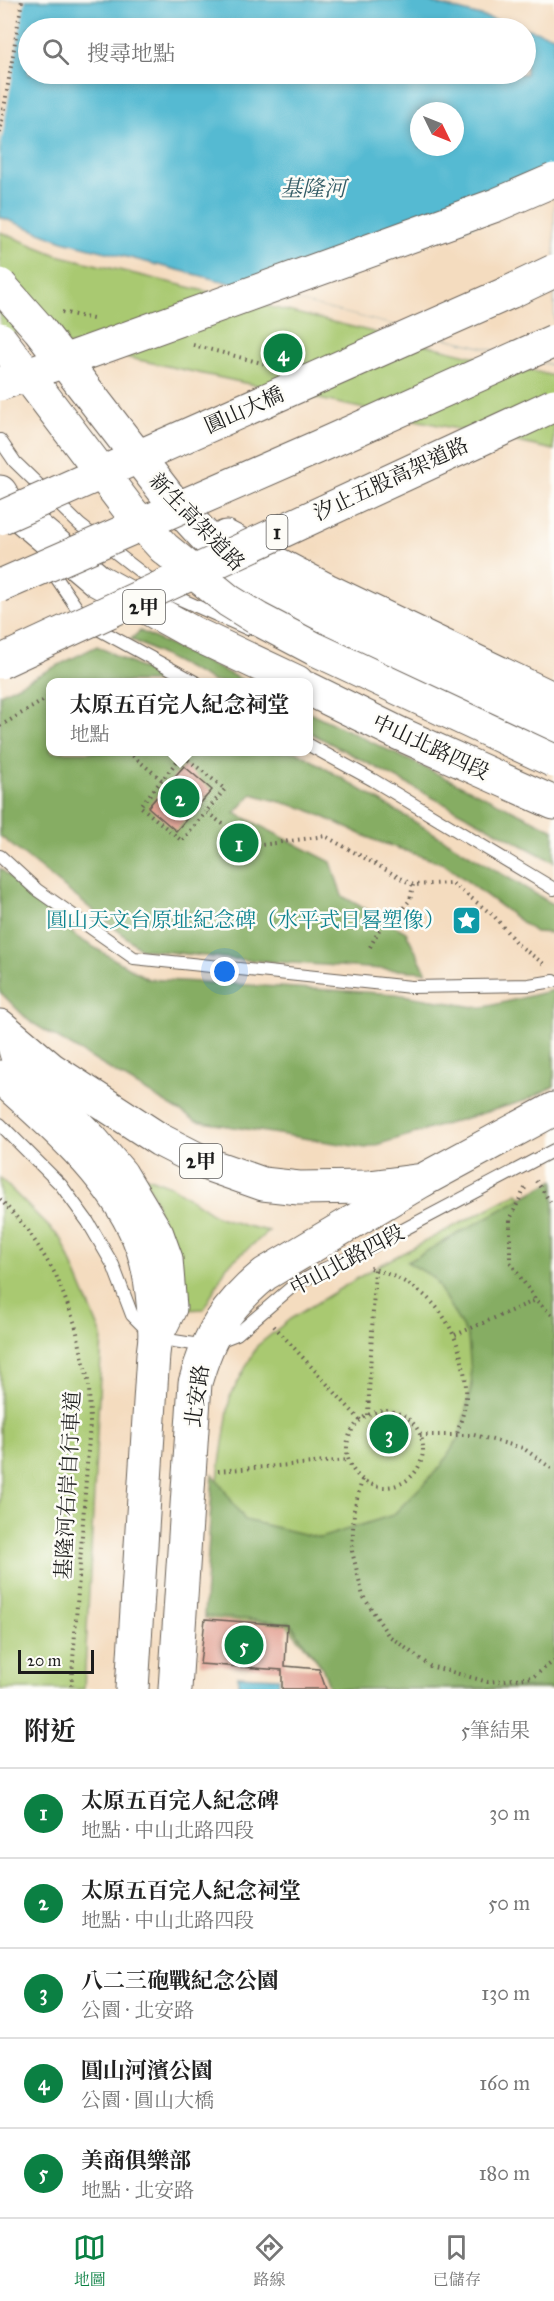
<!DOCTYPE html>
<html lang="zh-TW">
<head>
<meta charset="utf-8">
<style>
  body { margin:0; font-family:"IM FELL Great Primer","Noto Serif TC",serif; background:#f2f2f2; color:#222 }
  .compass { position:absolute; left:410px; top:102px; width:54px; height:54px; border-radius:50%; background:#fff; box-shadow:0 3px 9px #0003; rotate:133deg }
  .scale { position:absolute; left:18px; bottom:15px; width:76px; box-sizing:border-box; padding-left:6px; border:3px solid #1c1c1c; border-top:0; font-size:16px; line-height:21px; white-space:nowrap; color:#1c1c1c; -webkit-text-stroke:4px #fdfcf7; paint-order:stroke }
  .you { position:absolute; left:225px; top:972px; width:21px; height:21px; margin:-15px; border:4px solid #fff; border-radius:50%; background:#1a73e8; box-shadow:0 0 0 9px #1a73e833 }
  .badge { display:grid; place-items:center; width:39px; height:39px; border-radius:50%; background:#0b8043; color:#fff; font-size:20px; font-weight:700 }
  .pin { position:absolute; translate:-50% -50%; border:3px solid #fff; box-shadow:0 2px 6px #0006 }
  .popup { position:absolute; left:46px; top:678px; width:267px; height:78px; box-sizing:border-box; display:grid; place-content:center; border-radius:12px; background:#fff; filter:drop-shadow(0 2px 4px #0005); font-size:20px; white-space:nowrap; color:#767676 }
  .popup b { font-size:22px; color:#222 }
  .popup::after { content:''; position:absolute; left:50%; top:100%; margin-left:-12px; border:12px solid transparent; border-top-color:#fff }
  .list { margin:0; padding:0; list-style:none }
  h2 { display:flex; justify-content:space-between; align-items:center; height:78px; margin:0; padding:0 24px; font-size:26px }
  h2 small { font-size:20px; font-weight:400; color:#767676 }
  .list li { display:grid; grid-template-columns:39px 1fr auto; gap:18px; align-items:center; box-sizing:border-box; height:90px; padding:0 24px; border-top:2px solid #e0e0e0 }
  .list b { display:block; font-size:22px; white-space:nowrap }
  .list p { margin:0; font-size:20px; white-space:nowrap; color:#767676 }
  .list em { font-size:20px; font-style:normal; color:#767676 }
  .icon { flex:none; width:33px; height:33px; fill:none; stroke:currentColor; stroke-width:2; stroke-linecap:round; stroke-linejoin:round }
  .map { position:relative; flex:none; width:554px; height:1689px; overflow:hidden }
  .search { position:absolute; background:#fff; box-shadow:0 3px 9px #0003; left:18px; right:18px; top:18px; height:66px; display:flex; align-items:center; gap:15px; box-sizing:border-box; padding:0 21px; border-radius:33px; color:#767676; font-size:22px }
  .sheet { height:528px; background:#fff }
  nav { display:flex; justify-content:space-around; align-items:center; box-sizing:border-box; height:84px; border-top:2px solid #e0e0e0; background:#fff; font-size:16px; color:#767676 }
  nav a { display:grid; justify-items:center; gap:3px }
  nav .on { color:#0b8043 }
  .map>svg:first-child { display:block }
</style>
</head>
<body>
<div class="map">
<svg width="554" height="1689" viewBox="0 0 554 1689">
  <rect width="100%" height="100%" fill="#fdfcf7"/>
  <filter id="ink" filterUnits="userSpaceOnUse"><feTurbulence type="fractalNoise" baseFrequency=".0167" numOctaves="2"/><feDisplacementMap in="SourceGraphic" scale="12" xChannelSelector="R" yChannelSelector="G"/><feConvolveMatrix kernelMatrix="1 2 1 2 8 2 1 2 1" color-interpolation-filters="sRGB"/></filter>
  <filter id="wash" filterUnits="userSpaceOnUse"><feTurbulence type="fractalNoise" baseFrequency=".008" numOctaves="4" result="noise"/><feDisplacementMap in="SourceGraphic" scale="24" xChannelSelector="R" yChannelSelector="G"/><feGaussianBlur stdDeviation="1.35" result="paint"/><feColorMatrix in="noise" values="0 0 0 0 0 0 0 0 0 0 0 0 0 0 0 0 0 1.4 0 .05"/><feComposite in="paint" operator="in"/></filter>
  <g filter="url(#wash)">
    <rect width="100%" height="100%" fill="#f4dcbf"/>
    <g fill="#a9c971" stroke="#627246" stroke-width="1.5">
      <polygon points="0,232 57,255 554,376 554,450 0,330"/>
      <polygon points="144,1176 173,1187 216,1216 246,1226 269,1231 227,1266 204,1309 183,1310 156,1202"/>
      <polygon points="0,1178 62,1240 102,1336 84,1689 0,1689"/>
      <polygon points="518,1193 554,1240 554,1689 341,1689 287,1625 205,1619 219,1470 230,1397 257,1346 290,1319 376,1267"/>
    </g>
    <g fill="#86ad63" stroke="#516440" stroke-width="1.5">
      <polygon points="140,631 247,682 214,682 131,639"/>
      <polygon points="97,646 168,682 51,682 51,752 298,752 554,905 554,933 535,932 444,864 374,840 306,809 252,794 235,813 331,862 342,896 406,932 426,972 233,959 141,949 0,836 0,694"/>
      <polygon points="309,712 554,830 554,862 309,732"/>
      <polygon points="0,868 78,938 148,979 396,994 481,1008 554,990 554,1086 527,1100 366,1148 196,1121 29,1021 0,992"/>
      <polygon points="554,1180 554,1688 330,1689 322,1667 290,1623 204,1616 213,1474 245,1520 320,1538 393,1515 442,1465 459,1437 472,1385 468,1337 433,1277 407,1262"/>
    </g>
    <g fill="#54bad2" stroke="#386b77" stroke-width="1.5" fill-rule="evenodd">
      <path d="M 0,0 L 422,0 L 554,36 L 554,365 L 63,241 L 0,217 ZM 28,28 L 526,28 L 526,74 L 28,74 ZM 419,111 L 455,111 L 455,147 L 419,147 Z"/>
      <polygon points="238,1676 279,1678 278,1689 238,1689"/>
    </g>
    <g fill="#f4dcbf">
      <polygon points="0,0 25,0 0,150"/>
      <polygon points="554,195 554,365 282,297"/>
    </g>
    <g id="blocks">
      <g fill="#e19b8d">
        <polygon points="184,766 212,790 176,831 148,807"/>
        <polygon points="205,1619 287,1625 285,1666 319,1669 326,1689 282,1689 282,1670 200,1664"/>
      </g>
    </g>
  </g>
  <g filter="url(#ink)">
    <use href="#blocks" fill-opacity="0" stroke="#685f55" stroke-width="1.5"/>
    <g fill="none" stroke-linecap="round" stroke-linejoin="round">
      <defs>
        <g id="service">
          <polyline points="0,440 15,462 80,525 169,594 248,629"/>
          <polyline points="49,567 87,623 195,682"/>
          <polyline points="309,745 373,780 554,889"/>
          <polyline points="0,856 37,890 134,958 411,987 529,985 554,981"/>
          <polyline points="0,1124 61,1185 88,1222 113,1265 132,1315 155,1338 206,1346 237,1334 293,1286 324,1269 365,1250 554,1150"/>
        </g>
        <g id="secondary">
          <polyline points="11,1036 20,1066 93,1141 121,1174 157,1234 166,1259 170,1308 155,1338 153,1354 132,1689"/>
          <path d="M 175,1689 L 195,1383 C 209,1334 225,1307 265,1274 L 423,1180"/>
        </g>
        <g id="primary">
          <polyline points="0,492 8,505 97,580 193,633 297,682"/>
          <polyline points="309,689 398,733 554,803"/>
          <polyline points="0,1026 51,1069 160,1140 209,1165 263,1184 299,1188 369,1187 423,1180 554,1109"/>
        </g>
        <g id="trunk">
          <path d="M 168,496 C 188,517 207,541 229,560 C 256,583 287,602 318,620 L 554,728"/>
          <polyline points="226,537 327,590 554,699"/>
          <path d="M 0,1077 C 48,1120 104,1168 133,1226 C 151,1260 154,1301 155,1338"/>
        </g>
      </defs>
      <use href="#service" stroke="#685f55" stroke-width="14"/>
      <use href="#secondary" stroke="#685f55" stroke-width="35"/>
      <use href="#primary" stroke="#685f55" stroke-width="35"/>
      <use href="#trunk" stroke="#685f55" stroke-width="35"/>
      <g stroke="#685f55" stroke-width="4" stroke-dasharray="1.5 4.5" stroke-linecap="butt">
        <polyline points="0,133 22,0"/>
        <polyline points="62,312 93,319"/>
        <polyline points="193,345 273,366"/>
        <polyline points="0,726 51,696"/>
        <polyline points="128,752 162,780 182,755 225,789 206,812 254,846 325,836 413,885 452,883 494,916 517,944 544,964"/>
        <polyline points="162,780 140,806 182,841 206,812"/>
        <polyline points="370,947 385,919 399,913 410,900 413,885"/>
        <polyline points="536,1181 551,1203 554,1202"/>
        <polyline points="525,1188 510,1219 510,1262 536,1300"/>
        <polyline points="0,1199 28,1230 56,1275 75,1324 89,1385 90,1423 71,1689"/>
        <path d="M 370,1268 C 418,1282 448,1307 461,1357 C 464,1370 467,1385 466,1398 C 465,1410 460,1423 457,1434"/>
        <polyline points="274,1326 361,1421"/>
        <polyline points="455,1335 536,1300 554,1317"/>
        <circle cx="385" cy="1449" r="38"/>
        <polyline points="368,1415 375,1269"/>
        <polyline points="420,1435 474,1435 523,1448 554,1470"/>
        <polyline points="218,1471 348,1460"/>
        <polyline points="362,1480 354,1510 352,1551 363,1596 388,1635 430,1666 488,1682 533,1677 554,1661"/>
      </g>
      <use href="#service" stroke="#fff" stroke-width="12"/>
      <use href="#secondary" stroke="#fff" stroke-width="33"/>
      <use href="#primary" stroke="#fff" stroke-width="33"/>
      <use href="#trunk" stroke="#fff" stroke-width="33"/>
      <defs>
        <g id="trunk-bridge">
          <polyline points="0,285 39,329 168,496"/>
          <polyline points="0,339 132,513 164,548 229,601 258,619 315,649 554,761"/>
        </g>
        <g id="motorway-bridge">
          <polyline points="0,384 496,205 554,180"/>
          <polyline points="0,518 510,292 554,271"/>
          <polyline points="0,586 320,446 554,341"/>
          <polyline points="0,662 554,405"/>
        </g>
      </defs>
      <use href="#trunk-bridge" stroke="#685f55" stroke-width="35" stroke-linecap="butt"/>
      <use href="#motorway-bridge" stroke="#685f55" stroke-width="35" stroke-linecap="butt"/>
      <use href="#trunk-bridge" stroke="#fff" stroke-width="33"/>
      <use href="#motorway-bridge" stroke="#fff" stroke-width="33"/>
    </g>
  </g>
  <defs>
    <symbol id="sight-square" viewBox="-11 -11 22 22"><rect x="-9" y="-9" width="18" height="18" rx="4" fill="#0f9aa8" stroke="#fdfcf7"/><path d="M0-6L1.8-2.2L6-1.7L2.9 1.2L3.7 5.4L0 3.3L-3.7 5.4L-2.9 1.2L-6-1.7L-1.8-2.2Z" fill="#fff"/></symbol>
  </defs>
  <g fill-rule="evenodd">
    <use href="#sight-square" x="450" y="904" width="33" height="33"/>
  </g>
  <g text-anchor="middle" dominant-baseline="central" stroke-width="5" stroke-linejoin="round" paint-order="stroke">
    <g fill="#fdfcf7" stroke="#605f5e" stroke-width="1.5">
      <rect x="266.5" y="515" width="21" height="34" rx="4.5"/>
      <rect x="123" y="590" width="42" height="34" rx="4.5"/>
      <rect x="180" y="1144" width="42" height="34" rx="4.5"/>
    </g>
    <g font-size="20" font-weight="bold" fill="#1c1c1c">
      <text x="277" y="532">1</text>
      <text x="144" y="607">2甲</text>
      <text x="201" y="1161">2甲</text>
    </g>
    <g font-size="21" fill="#1c1c1c" stroke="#fdfcf7">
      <text transform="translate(244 410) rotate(-24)">圓山大橋</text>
      <text transform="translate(391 479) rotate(-25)">汐止五股高架道路</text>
      <text transform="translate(197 522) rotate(46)">新生高架道路</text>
      <text transform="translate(431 747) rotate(25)">中山北路四段</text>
      <text transform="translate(347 1260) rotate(-28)">中山北路四段</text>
      <text transform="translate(197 1396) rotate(-82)">北安路</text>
      <text transform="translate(68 1485) rotate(-87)">基隆河右岸自行車道</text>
    </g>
    <g font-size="21" fill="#0d838f" stroke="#fdfcf7" text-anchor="end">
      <text x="445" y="920">圓山天文台原址紀念碑（水平式日晷塑像）</text>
    </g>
    <g font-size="22" font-style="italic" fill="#325b65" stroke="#fdfcf7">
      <text x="313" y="188">基隆河</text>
    </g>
  </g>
</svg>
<svg class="compass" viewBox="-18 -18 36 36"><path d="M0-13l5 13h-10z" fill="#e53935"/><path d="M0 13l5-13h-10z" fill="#767676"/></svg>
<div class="scale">20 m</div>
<div class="you"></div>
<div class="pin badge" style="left:239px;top:843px">1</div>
<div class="pin badge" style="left:180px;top:798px">2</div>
<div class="popup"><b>太原五百完人紀念祠堂</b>地點</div>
<div class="pin badge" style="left:389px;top:1434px">3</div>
<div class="pin badge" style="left:283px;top:353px">4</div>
<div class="pin badge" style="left:244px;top:1645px">5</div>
<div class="search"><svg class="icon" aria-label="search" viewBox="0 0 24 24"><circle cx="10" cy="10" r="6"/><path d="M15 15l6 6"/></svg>搜尋地點</div>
</div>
<section class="sheet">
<h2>附近<small>5筆結果</small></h2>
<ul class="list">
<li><span class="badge">1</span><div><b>太原五百完人紀念碑</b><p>地點 · 中山北路四段</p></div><em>30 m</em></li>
<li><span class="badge">2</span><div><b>太原五百完人紀念祠堂</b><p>地點 · 中山北路四段</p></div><em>50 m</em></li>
<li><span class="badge">3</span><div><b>八二三砲戰紀念公園</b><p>公園 · 北安路</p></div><em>130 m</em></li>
<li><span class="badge">4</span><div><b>圓山河濱公園</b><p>公園 · 圓山大橋</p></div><em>160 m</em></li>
<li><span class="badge">5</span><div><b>美商俱樂部</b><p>地點 · 北安路</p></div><em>180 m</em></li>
</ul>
</section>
<nav>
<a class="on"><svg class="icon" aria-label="map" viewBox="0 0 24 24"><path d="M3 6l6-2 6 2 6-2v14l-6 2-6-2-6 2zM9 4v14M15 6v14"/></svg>地圖</a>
<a><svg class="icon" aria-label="directions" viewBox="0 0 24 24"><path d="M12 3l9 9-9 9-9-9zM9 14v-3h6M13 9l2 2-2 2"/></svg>路線</a>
<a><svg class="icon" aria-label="saved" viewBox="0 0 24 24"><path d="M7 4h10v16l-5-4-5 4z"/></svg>已儲存</a>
</nav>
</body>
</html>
